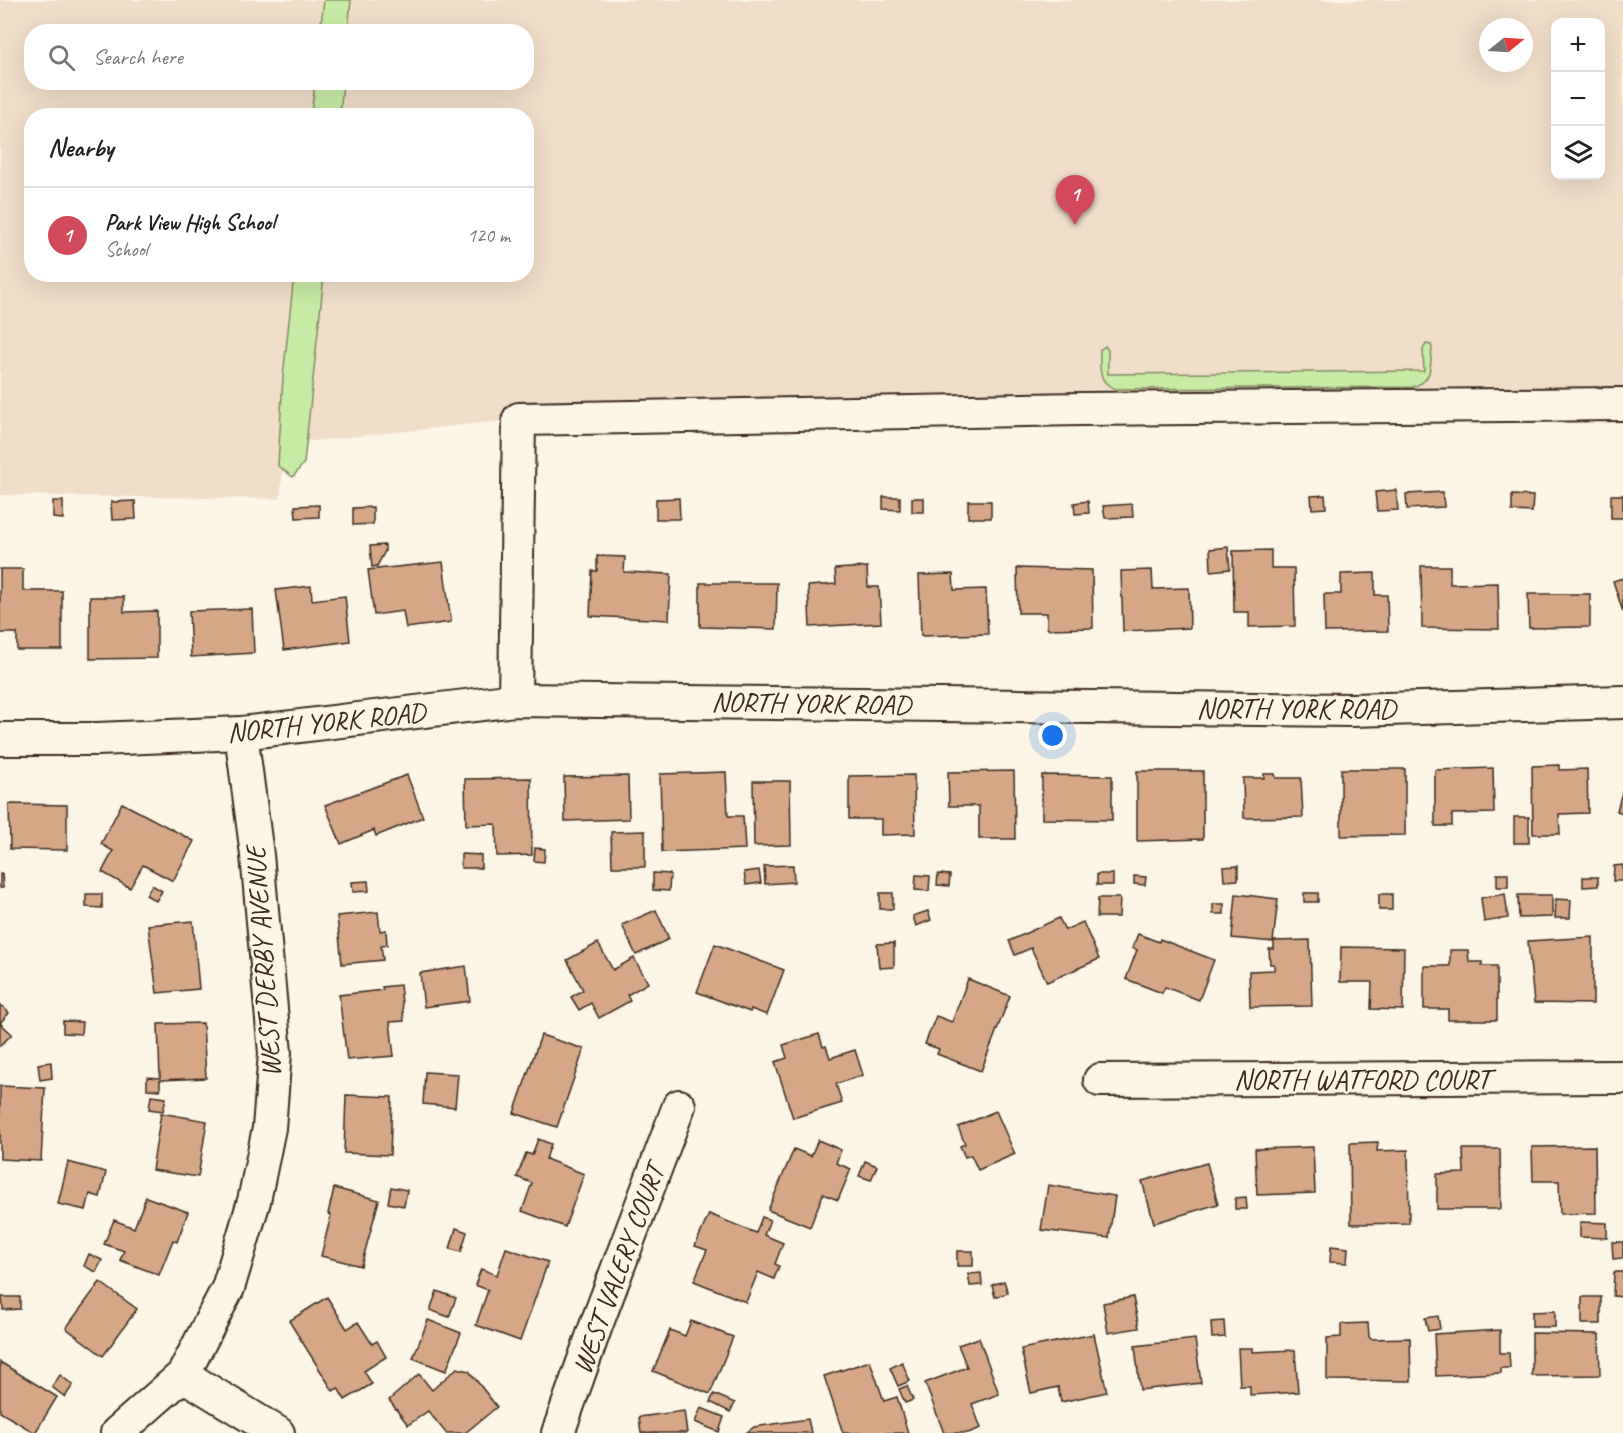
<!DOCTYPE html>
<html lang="en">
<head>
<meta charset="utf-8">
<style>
  body { margin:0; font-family:Caveat,sans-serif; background:#f6f6f6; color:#202124 }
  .controls { position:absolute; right:18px; top:18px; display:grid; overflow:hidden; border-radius:12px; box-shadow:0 6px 24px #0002 }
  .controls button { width:54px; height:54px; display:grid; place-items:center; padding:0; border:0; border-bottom:2px solid #e0e0e0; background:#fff; color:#202124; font:30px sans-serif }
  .compass { position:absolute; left:1479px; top:18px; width:54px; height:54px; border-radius:50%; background:#fff; box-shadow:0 6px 24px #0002; rotate:72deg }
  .you { position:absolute; left:1053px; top:736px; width:21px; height:21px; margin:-15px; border:4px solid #fff; border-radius:50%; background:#1a73e8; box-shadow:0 0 0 9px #1a73e833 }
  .badge { display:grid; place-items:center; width:39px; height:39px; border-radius:50%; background:#d1495b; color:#fff; font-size:20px; font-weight:700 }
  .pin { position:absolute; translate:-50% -50px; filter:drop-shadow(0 2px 3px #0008) }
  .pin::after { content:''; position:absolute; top:32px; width:21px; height:18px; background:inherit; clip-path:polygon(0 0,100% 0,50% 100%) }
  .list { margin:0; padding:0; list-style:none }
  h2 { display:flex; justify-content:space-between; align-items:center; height:78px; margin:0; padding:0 24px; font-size:26px }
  h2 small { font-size:20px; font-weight:400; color:#757577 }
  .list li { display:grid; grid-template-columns:39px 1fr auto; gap:18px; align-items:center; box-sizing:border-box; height:96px; padding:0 24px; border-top:2px solid #e0e0e0 }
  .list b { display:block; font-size:22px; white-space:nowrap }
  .list p { margin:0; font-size:20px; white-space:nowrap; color:#757577 }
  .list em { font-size:20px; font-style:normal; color:#757577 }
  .icon { flex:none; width:33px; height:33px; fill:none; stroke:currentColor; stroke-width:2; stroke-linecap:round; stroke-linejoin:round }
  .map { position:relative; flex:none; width:1623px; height:1433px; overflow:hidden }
  .search { position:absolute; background:#fff; box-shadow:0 6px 24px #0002; left:24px; top:24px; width:510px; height:66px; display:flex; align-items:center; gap:15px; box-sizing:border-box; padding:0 21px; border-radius:24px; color:#757577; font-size:22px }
  .panel { position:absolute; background:#fff; box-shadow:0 6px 24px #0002; left:24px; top:108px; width:510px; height:174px; border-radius:24px }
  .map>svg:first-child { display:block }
</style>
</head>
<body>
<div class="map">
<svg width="1623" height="1433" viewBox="0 0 1623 1433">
  <rect width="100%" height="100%" fill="#fcf5e5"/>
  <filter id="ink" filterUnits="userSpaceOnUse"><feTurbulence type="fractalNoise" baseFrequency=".0167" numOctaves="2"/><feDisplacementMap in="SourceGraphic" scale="12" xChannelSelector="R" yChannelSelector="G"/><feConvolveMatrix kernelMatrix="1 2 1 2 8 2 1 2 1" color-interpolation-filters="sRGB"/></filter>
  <g filter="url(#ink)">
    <path fill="#f0dec9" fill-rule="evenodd" d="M 0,0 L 1623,0 L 1623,403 L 520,419 L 285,444 L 280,499 L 0,495 ZM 1556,22 L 1600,22 L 1600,176 L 1556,176 ZM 1488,27 L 1524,27 L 1524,63 L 1488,63 ZM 32,32 L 526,32 L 526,82 L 32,82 ZM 32,116 L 526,116 L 526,274 L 32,274 Z"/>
    <g fill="#c7eba4" stroke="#818a61" stroke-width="1.5">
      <polygon points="324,0 351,0 348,31 320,31"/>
      <polygon points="315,83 343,83 340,115 311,115"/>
      <polygon points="294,275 324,275 304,463 293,477 278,466 283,377"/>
      <path d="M 1426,344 L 1431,345 L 1432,348 C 1430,366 1433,382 1412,387 L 1116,389 C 1097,383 1100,367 1100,350 L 1105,346 L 1108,350 L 1108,374 L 1424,371 L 1423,350 Z"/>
    </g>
    <g fill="#d5a787" stroke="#3b2a1e" stroke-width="1.5">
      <polygon points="1396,490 1398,510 1377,511 1375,492"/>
      <polygon points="1443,492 1444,507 1407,509 1406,494"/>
      <polygon points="1325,495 1326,508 1312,509 1311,496"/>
      <polygon points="1512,495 1533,496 1532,512 1512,511"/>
      <rect x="1611" y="495" width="12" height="23"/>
      <polygon points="883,497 900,497 900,510 883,509"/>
      <polygon points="679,498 680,519 656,519 656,499"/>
      <rect x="912" y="498" width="12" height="14"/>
      <polygon points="53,501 63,501 63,519 53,518"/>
      <polygon points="135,501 136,519 112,520 111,502"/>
      <rect x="968" y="501" width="23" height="17"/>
      <polygon points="1088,501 1089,513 1075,514 1074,503"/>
      <polygon points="1132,504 1133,517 1105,518 1103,506"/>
      <polygon points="319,505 319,517 296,518 295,506"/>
      <polygon points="373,507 373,524 353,525 353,508"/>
      <polygon points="385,545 385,551 377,566 372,567 370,546"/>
      <polygon points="1228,547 1230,569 1211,571 1210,549"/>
      <polygon points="1271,550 1271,568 1294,568 1295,626 1249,627 1249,612 1234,612 1233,551"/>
      <polygon points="597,556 625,557 624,572 671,574 669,620 590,616 592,571 597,571"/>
      <polygon points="443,562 451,622 406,628 403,611 374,615 368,570"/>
      <polygon points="1421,566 1450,566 1450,584 1498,583 1499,629 1422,628"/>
      <polygon points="867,567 868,587 879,587 881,623 810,627 808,586 836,584 835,569"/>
      <polygon points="1017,568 1092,570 1093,628 1047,629 1047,613 1018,613"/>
      <polygon points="0,569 23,569 23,591 62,591 62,650 17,650 17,633 0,633"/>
      <polygon points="1152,570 1153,589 1189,588 1190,628 1123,631 1121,571"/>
      <polygon points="1375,573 1375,595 1387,595 1388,631 1325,632 1324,594 1341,594 1341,574"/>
      <polygon points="953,574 954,590 986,589 988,634 921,636 919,575"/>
      <polygon points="1623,578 1623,612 1613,581"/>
      <polygon points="700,583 777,583 776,629 700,627"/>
      <polygon points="311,586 312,600 345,596 350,641 284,650 276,590"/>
      <polygon points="1528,594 1590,594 1590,627 1529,628"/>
      <polygon points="90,597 124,597 124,612 157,611 157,658 90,659"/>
      <polygon points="252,609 254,653 191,657 189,611"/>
      <polygon points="1559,765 1559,770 1587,769 1588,813 1559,814 1560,834 1533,834 1532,766"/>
      <polygon points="1493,768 1494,813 1452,814 1452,826 1435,826 1435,770"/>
      <polygon points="1341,769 1405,769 1405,835 1341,836"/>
      <polygon points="1014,771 1015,839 979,839 979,806 949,806 948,772"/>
      <polygon points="1137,771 1203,771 1203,839 1137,841"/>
      <polygon points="726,772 728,816 743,816 745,849 662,852 660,774"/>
      <polygon points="1264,774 1275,774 1276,778 1301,778 1303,817 1244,818 1243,778 1264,778"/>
      <polygon points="407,775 423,817 376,836 374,830 341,844 325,805"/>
      <polygon points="914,775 915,834 881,835 881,819 849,819 849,776"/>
      <polygon points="1042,775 1112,776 1112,820 1042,819"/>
      <polygon points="628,776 629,819 565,821 564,777"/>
      <polygon points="531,778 532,855 497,856 496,824 466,825 465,779"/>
      <polygon points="753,781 790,781 791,845 754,846"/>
      <polygon points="1623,788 1623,813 1617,811"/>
      <polygon points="122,803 194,841 173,881 143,865 130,888 102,872 113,851 101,844"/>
      <polygon points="9,804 67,805 67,850 10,849"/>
      <rect x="1514" y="817" width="15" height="26"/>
      <polygon points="645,831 645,867 612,867 611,832"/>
      <polygon points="535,848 545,849 544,862 534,861"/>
      <polygon points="461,854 481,855 481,868 461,868"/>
      <polygon points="793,865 794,882 765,884 764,866"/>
      <polygon points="1623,865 1623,881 1613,881 1614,866"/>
      <polygon points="1238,866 1238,880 1224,881 1223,867"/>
      <polygon points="759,870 761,883 746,885 744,872"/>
      <polygon points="653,873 670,874 669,891 653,890"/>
      <polygon points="0,874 2,874 3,888 0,888"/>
      <polygon points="938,874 950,875 949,886 937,885"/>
      <rect x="1097" y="874" width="16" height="11"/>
      <rect x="1497" y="874" width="11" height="13"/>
      <polygon points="916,875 930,876 929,891 915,890"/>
      <polygon points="1134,876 1146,877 1145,885 1134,884"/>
      <polygon points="1583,877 1598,877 1598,886 1583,887"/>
      <polygon points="368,881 369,891 353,892 352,882"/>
      <polygon points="152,885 162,891 156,901 146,895"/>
      <rect x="880" y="893" width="13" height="16"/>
      <rect x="1304" y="893" width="14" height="9"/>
      <polygon points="86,894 102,894 102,908 86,907"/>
      <polygon points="1236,894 1278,899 1273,942 1232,938"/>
      <rect x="1379" y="894" width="13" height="16"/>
      <polygon points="1505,894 1508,918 1484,922 1481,898"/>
      <polygon points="1518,895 1552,895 1552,917 1519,918"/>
      <polygon points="1098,898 1120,898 1119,917 1097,917"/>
      <polygon points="1556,899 1571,900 1570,918 1555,918"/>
      <rect x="1213" y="904" width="11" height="10"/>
      <polygon points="656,910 669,939 636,955 622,925"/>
      <polygon points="928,911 931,920 916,926 913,916"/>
      <polygon points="378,912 380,931 386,930 387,945 381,946 383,960 342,964 337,916"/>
      <polygon points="1059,918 1065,930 1083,922 1099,959 1047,982 1031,948 1015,955 1009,941"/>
      <polygon points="193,921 199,989 157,993 148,925"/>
      <polygon points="1138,934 1159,942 1160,939 1214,960 1199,1000 1165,987 1162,993 1126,979 1137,950 1132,948"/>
      <polygon points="1593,937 1593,1004 1534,1003 1528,941"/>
      <polygon points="1310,940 1312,1006 1250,1007 1249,971 1274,970 1274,964 1270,964 1269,949 1274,949 1274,941"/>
      <polygon points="598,943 613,970 634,958 648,983 627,995 630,1001 599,1018 591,1003 579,1010 571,997 583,990 567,960"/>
      <polygon points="894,943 894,967 879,968 877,944"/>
      <polygon points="715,944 784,970 767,1015 751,1009 750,1012 697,992"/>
      <polygon points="1341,947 1404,948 1403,1010 1371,1009 1372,982 1340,982"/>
      <polygon points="1450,950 1468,950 1469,962 1482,962 1482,966 1497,966 1497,1020 1448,1020 1448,1009 1424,1009 1424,966 1450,966"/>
      <polygon points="466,966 470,1001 424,1007 420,973"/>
      <polygon points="968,979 1010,996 981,1071 937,1054 939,1049 925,1044 936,1016 952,1022"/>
      <polygon points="400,985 404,1021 390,1022 394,1056 347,1060 339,995 383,990 382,987"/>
      <polygon points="0,1004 9,1013 0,1023"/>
      <polygon points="63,1021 82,1022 81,1034 63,1033"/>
      <polygon points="0,1023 12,1034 0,1046"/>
      <polygon points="203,1023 206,1078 160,1080 160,1090 147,1089 147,1077 160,1078 158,1024"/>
      <polygon points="819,1034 823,1047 826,1046 830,1058 855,1050 863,1075 836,1084 842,1103 793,1118 775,1062 787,1058 783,1045"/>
      <polygon points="541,1035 584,1049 557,1127 514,1113"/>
      <polygon points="51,1062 52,1078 40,1080 38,1064"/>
      <polygon points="425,1072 458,1074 455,1107 423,1104"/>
      <polygon points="0,1086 45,1088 41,1161 0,1159"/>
      <polygon points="346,1095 392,1097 390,1155 344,1153"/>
      <polygon points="151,1096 166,1098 163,1111 149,1109"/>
      <polygon points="996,1111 1015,1154 978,1170 971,1155 965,1157 960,1146 965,1144 958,1127"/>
      <polygon points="161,1113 207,1121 198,1177 152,1170"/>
      <polygon points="538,1139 551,1144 546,1159 584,1174 565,1227 522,1211 532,1183 517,1177 526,1153 532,1155"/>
      <polygon points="818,1140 841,1150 836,1163 851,1169 838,1200 823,1194 810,1227 768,1210 794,1149 811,1156"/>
      <polygon points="1378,1142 1377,1151 1408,1150 1409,1223 1351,1224 1350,1143"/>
      <polygon points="1595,1146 1596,1213 1560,1214 1559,1181 1533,1181 1532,1147"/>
      <polygon points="1313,1147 1315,1193 1257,1195 1255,1149"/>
      <polygon points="1463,1149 1500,1149 1501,1209 1437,1209 1437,1174 1464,1173"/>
      <polygon points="865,1161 877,1166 871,1180 859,1176"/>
      <polygon points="68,1162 106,1172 100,1197 90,1194 86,1210 58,1204"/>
      <polygon points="1207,1163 1218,1204 1154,1223 1142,1181"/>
      <polygon points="1048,1185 1115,1196 1109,1238 1041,1230"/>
      <polygon points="391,1187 407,1190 404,1206 388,1203"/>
      <polygon points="334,1188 379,1200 361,1266 321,1256 331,1215 328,1214"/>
      <polygon points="146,1197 188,1212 177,1242 173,1240 159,1275 120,1260 124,1251 104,1244 114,1220 134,1228"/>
      <polygon points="1246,1197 1247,1209 1235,1209 1235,1198"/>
      <polygon points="709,1214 756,1233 762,1217 770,1220 764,1235 783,1243 775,1264 779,1266 774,1279 758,1272 746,1302 694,1281 707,1250 695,1246"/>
      <polygon points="1580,1222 1607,1223 1607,1238 1580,1237"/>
      <polygon points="456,1228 467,1232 461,1252 450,1249"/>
      <polygon points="1612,1242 1623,1242 1623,1258 1613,1259"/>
      <polygon points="1331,1246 1348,1248 1347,1263 1330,1262"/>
      <polygon points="506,1248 548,1262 520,1341 476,1325 488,1290 475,1285 481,1269 497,1275"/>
      <rect x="957" y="1251" width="16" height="15"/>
      <polygon points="89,1254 102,1260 96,1272 84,1266"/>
      <polygon points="1614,1272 1623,1272 1623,1297 1613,1296"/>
      <polygon points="981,1273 982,1285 970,1286 968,1274"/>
      <polygon points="1004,1281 1008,1293 995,1297 992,1285"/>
      <polygon points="100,1282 137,1309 103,1356 66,1328"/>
      <polygon points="437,1291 456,1298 449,1317 430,1310"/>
      <polygon points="2,1297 20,1297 20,1309 3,1310"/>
      <polygon points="327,1297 347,1329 358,1322 372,1344 377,1341 386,1357 364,1371 372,1384 345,1400 338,1388 333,1391 289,1321"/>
      <polygon points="1133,1297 1139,1328 1108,1333 1103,1303"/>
      <rect x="1582" y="1297" width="19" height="27"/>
      <polygon points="1555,1311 1555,1327 1532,1327 1532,1312"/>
      <polygon points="1438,1316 1440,1329 1428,1331 1425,1318"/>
      <polygon points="428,1320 461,1333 446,1371 413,1358"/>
      <polygon points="691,1321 733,1337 710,1394 653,1371 670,1330 685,1336"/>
      <polygon points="1224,1321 1225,1337 1212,1338 1211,1322"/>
      <polygon points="1368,1323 1369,1337 1371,1339 1410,1338 1411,1381 1327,1380 1327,1338 1341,1337 1341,1324"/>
      <polygon points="1500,1330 1500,1353 1509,1353 1510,1368 1501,1368 1501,1373 1436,1376 1434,1334"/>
      <polygon points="1532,1333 1599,1334 1600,1375 1532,1376"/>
      <polygon points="1094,1334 1107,1392 1061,1402 1058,1387 1031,1393 1021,1349"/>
      <polygon points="979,1338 999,1394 972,1404 981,1428 968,1433 944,1433 925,1383 967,1367 958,1345"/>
      <polygon points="1195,1339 1201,1383 1140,1390 1135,1346"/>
      <polygon points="1238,1348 1252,1348 1252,1352 1295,1350 1298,1392 1250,1395 1250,1386 1240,1386"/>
      <polygon points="870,1361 884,1401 897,1397 908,1433 843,1433 824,1376"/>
      <polygon points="0,1362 57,1397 35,1433 0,1412"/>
      <polygon points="902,1362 910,1381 898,1386 890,1368"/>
      <polygon points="457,1368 469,1371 497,1407 465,1433 446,1433 428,1411 408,1425 389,1400 419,1374 432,1390"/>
      <polygon points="60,1375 73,1385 65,1397 52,1387"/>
      <polygon points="907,1386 913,1400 905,1403 899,1389"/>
      <polygon points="714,1394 735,1403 730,1412 710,1402"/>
      <polygon points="701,1408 724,1417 719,1432 695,1422"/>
      <polygon points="684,1411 687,1433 641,1433 639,1417"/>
      <polygon points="808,1419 811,1433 746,1433 754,1427"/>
    </g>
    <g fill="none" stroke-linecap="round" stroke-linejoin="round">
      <defs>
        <g id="street">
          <polyline points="515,700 519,419 1082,409 1623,404"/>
          <polyline points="0,739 97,739 241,733 515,700 1352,710 1623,702"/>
          <polyline points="1100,1080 1623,1077"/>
          <polyline points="183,1375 278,1433"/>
          <polyline points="117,1433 183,1375 228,1288 254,1201 269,1128 275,1053 257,855 241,733"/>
          <polyline points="558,1433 597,1323 679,1106"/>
        </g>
      </defs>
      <use href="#street" stroke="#3b2a1e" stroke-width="36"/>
      <use href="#street" stroke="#fcf5e5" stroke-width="32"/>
    </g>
  </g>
  <g text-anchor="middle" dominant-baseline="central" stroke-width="4.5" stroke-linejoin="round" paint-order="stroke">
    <g font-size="28" fill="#3b2a1e" stroke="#fcf5e5">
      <text transform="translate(811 703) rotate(1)">NORTH YORK ROAD</text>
      <text x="1296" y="708">NORTH YORK ROAD</text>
      <text transform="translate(326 722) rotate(-6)">NORTH YORK ROAD</text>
      <text transform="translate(263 962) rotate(-94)">WEST DERBY AVENUE</text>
      <text x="1362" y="1079">NORTH WATFORD COURT</text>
      <text transform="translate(618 1269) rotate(-70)">WEST VALERY COURT</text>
    </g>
  </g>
</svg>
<div class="controls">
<button>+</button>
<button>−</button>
<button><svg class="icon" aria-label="layers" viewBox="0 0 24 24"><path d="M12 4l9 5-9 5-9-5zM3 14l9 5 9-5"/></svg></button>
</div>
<svg class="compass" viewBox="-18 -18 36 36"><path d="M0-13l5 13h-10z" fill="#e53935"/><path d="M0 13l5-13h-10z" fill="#757577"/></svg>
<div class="you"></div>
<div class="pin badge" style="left:1075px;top:225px">1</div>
<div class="search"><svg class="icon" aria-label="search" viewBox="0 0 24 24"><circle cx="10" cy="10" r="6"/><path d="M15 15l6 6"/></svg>Search here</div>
<section class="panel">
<h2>Nearby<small></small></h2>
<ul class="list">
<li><span class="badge">1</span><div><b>Park View High School</b><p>School</p></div><em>120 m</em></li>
</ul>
</section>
</div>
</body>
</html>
